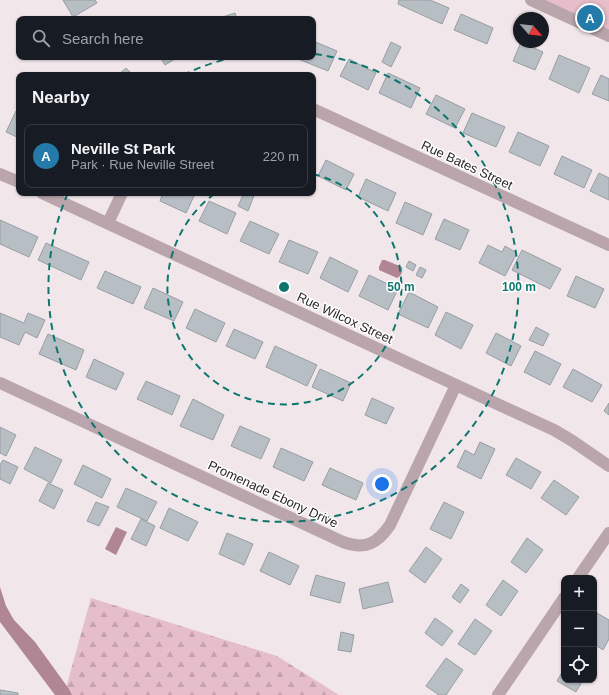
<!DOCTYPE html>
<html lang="en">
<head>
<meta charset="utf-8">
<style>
  body { margin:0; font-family:Arial,sans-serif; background:#20242c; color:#f1f3f6 }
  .controls { position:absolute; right:12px; bottom:12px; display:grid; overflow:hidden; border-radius:8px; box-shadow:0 1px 3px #0004 }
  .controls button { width:36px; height:36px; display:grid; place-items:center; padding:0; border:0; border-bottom:1px solid #363941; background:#171b24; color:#f1f3f6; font:20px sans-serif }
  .compass { position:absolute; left:513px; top:12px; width:36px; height:36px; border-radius:50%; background:#171b24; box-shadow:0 1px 3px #0004; rotate:118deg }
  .you { position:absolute; left:382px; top:484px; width:14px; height:14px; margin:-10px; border:3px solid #fff; border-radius:50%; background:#1a73e8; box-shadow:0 0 0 6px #1a73e833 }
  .badge { display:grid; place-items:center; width:26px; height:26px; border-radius:50%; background:#247baa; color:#fff; font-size:13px; font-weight:700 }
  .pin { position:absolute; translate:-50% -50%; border:2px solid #fff; box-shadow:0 1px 4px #0006 }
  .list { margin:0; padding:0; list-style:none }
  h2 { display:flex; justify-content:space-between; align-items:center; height:52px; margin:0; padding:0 16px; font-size:17px }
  h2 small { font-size:13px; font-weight:400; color:#9ea1a6 }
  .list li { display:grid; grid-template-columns:26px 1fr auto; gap:12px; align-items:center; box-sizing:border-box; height:64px; margin:0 8px 8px; padding:0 8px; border:1px solid #363941; border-radius:8px }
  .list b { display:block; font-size:15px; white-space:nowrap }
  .list p { margin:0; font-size:13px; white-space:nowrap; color:#9ea1a6 }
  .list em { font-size:13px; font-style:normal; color:#9ea1a6 }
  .icon { flex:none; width:22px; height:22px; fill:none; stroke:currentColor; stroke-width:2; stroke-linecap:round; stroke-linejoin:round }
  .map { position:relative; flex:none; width:609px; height:695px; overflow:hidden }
  .search { position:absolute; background:#171b24; box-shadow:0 1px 3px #0004; left:16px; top:16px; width:300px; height:44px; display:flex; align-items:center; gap:10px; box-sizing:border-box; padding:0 14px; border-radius:8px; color:#9ea1a6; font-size:15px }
  .panel { position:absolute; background:#171b24; box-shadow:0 1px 3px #0004; left:16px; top:72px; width:300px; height:124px; border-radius:8px }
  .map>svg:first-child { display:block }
</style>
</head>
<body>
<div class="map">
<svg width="609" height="695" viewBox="0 0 609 695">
  <defs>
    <pattern id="forest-firs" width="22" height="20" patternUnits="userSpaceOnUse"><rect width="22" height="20" fill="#e6bdca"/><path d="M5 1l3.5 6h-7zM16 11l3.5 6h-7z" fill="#c5a2ae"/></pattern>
  </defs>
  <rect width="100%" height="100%" fill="#f1e7ea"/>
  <polygon fill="url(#forest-firs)" points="91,598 277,656 339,695 64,695"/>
  <polygon fill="#e6bdca" points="531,0 609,0 609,36"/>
  <g fill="#b18694">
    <path d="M 382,260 L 385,260 L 402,267 C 403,272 401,276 397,278 L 379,270 L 379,267 Z"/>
    <polygon points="116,527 127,532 116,555 105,549"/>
    <polygon points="0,587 6,606 14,620 35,642 69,689 72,695 55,695 0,622"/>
  </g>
  <g fill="#b8bfc4" stroke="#979ea3">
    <polygon points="63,0 95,0 97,3 73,17"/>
    <polygon points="399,0 430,0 449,8 442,24 398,4"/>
    <polygon points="235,13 237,19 216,19"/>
    <polygon points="461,14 493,28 487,44 454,30"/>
    <polygon points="313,41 337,51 328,71 298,59 299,57 313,57"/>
    <polygon points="391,42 401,47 391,67 382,62"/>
    <polygon points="521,42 543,52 535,70 513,61"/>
    <polygon points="559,55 590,68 579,93 549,79"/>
    <polygon points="160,57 178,57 165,65"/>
    <polygon points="349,59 376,73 368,90 340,76"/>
    <polygon points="126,68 133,75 118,75"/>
    <polygon points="388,73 420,88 411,108 379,93"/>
    <polygon points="601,75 609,79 609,101 592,94"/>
    <polygon points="436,95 465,109 455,128 426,114"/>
    <polygon points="16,111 19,112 19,138 6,132"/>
    <polygon points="472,113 505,127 496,147 463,133"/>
    <polygon points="518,132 549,146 540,166 509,152"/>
    <polygon points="562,156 592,170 584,188 554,174"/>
    <polygon points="326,160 354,174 346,190 318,176"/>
    <polygon points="599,173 609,178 609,200 590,191"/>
    <polygon points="366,179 396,193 388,211 358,197"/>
    <polygon points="163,193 193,193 195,194 186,213 160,201"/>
    <polygon points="244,193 255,193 248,211 238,206"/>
    <polygon points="209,201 236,213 227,234 199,221"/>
    <polygon points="405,202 432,214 423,235 396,223"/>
    <polygon points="444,219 469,230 460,250 435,239"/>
    <polygon points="0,220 38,237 29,257 0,244"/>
    <polygon points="250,221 279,234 269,254 240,241"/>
    <polygon points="289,240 318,252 308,274 279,262"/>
    <polygon points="46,243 89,262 81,280 38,260"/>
    <polygon points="488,245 502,252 505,246 517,253 505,276 479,263"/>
    <polygon points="522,250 561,269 550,289 512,270"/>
    <polygon points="330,257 358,271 348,292 320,278"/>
    <polygon points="409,261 416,265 413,271 406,267"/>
    <polygon points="420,267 426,270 422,278 416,275"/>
    <polygon points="105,271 141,287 133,304 97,288"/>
    <polygon points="369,275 398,289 388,310 359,296"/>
    <polygon points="576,276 604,289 595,308 567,296"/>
    <polygon points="153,288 183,302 174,321 144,308"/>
    <polygon points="409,292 438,307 428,328 398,314"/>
    <polygon points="195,309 225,323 216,342 186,328"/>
    <polygon points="446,312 473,325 461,349 435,335"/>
    <polygon points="0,313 24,323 28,313 45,320 37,338 25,332 19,345 0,337"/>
    <polygon points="536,327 549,334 543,346 529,340"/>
    <polygon points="234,329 263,342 255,359 226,346"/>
    <polygon points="496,333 521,346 511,366 486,353"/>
    <polygon points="48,334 84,350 76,370 39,354"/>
    <polygon points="275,346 317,365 307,386 266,367"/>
    <polygon points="535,351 561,364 550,385 524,372"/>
    <polygon points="94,359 124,373 116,390 86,377"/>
    <polygon points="320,369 351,383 343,401 312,387"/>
    <polygon points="573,369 602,385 592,402 563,387"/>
    <polygon points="146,381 180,396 172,415 137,399"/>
    <polygon points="372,398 394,408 386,424 365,415"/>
    <polygon points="193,399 224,415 213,440 180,426"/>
    <polygon points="609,403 609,415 604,411"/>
    <polygon points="240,426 270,439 261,459 231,446"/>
    <polygon points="0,427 16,435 6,456 0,453"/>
    <polygon points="480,442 495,449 481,479 457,467 465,450 474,455"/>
    <polygon points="35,447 62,460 51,483 24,469"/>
    <polygon points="281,448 313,462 304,481 273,467"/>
    <polygon points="516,458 541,472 531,489 506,475"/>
    <polygon points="3,460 18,467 10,484 0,479 0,465"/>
    <polygon points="83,465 111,479 102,498 74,484"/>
    <polygon points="330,468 363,483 356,500 322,485"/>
    <polygon points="554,480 579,497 566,515 541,498"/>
    <polygon points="48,483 63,490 54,509 39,501"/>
    <polygon points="126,488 157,502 147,521 117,507"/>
    <polygon points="96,502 109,507 99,526 87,521"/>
    <polygon points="444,502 464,512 451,539 430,529"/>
    <polygon points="169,508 198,522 188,541 160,528"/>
    <polygon points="141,519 155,526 146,546 131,539"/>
    <polygon points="227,533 253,544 244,565 219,554"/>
    <polygon points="527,538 543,550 526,573 511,562"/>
    <polygon points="426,547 442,559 425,583 409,571"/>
    <polygon points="269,552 299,566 290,585 260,571"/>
    <polygon points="316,575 345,583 340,603 310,595"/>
    <polygon points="503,580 518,591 501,616 486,605"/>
    <polygon points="388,582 393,602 363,609 359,589"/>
    <polygon points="461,584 469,590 460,603 452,597"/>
    <polygon points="597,613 609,620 609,639 603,650 594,644 594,617"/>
    <polygon points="435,618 453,631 442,646 425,633"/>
    <polygon points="475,619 492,631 475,655 458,644"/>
    <polygon points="341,632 354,635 351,652 338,650"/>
    <polygon points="446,658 463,670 446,695 439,695 426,686"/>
    <polygon points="564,669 564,680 583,680 576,692 557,681"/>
    <polygon points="0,690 18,693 18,695 0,695"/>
  </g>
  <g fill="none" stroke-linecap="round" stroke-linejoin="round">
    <g stroke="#b9a5ab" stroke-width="12">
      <polyline points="531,0 609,36"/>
      <polyline points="313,109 609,245"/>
      <polyline points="0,174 19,182"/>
      <polyline points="42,193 456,385 554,430 571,440 609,466"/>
      <polyline points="108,223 122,193"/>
      <path d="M 0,383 L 343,542 C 365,550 377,544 390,525 L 456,385"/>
      <polyline points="578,578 609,533"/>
      <polyline points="498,695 564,598"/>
    </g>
  </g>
  <g fill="none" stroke="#0f766e" stroke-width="2" stroke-dasharray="7 5">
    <path d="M313 174A117 117 0 1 1 214 194"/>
    <path d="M183 75A235 235 0 0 1 235 57M315 54A235 235 0 1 1 68 193"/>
  </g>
  <g text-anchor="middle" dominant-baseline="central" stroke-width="3" stroke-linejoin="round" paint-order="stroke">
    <g font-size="13" fill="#2b2728" stroke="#fff">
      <text transform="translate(467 165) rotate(25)">Rue Bates Street</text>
      <text transform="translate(345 318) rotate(25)">Rue Wilcox Street</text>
      <text transform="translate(273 494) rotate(25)">Promenade Ebony Drive</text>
    </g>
  </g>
  <circle cx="284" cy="287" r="6" fill="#0f766e" stroke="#fff" stroke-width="2"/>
  <g font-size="12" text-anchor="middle" font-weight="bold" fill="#0f766e" stroke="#fff" stroke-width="3" stroke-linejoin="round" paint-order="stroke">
    <text x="401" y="291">50 m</text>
    <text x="519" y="291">100 m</text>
  </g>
</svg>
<div class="controls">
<button>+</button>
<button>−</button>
<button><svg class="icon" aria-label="locate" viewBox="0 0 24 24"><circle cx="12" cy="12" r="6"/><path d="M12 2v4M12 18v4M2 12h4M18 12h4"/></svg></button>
</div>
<svg class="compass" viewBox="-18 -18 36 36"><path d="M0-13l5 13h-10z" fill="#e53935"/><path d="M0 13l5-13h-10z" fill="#9ea1a6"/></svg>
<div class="you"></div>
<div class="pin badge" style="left:590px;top:18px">A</div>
<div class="search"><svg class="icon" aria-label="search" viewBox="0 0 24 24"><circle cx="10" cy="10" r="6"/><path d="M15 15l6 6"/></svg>Search here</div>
<section class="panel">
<h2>Nearby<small></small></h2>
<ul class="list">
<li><span class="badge">A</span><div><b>Neville St Park</b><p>Park · Rue Neville Street</p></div><em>220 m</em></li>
</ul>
</section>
</div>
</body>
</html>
